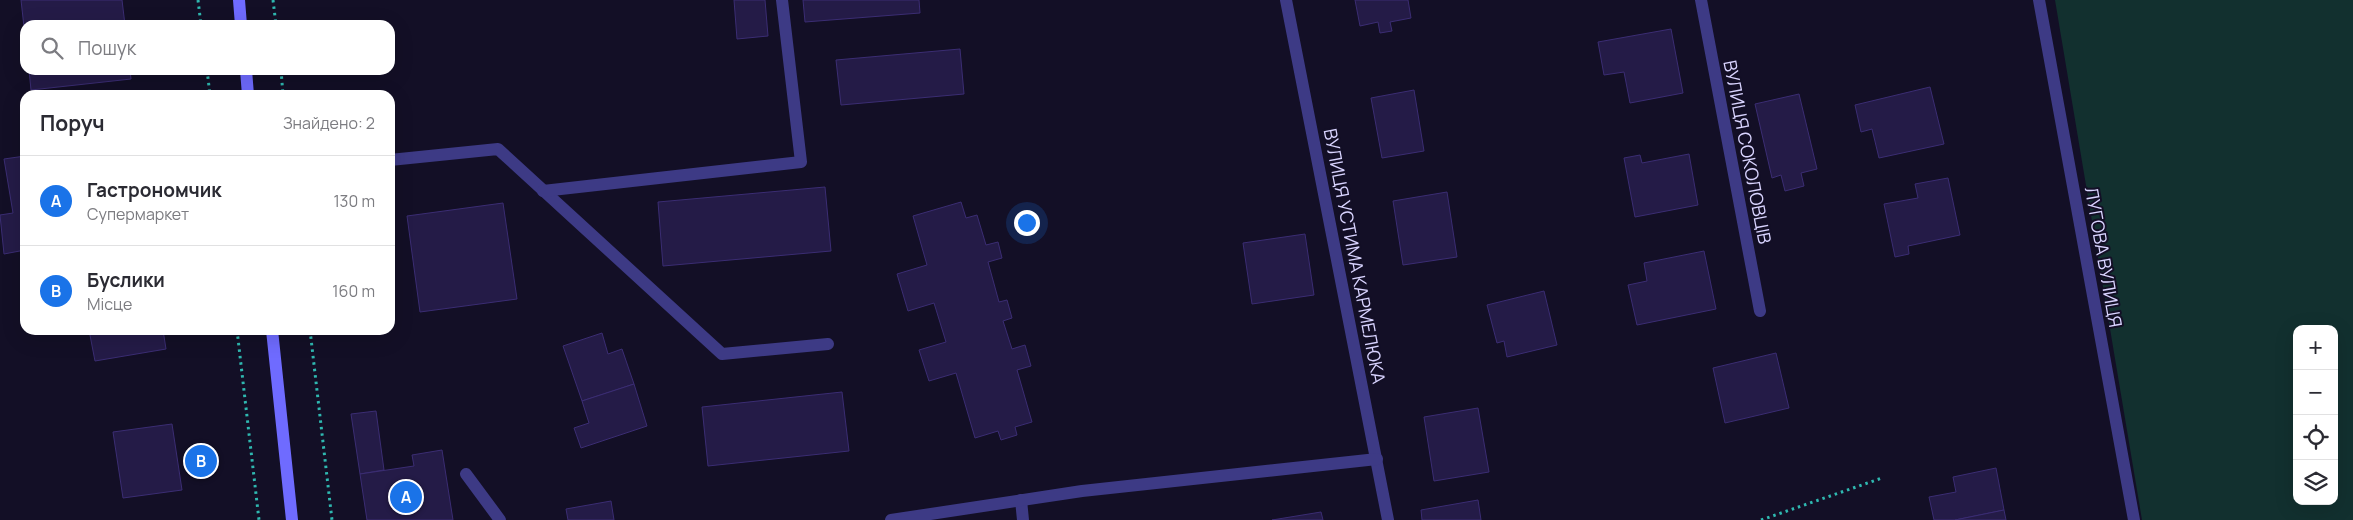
<!DOCTYPE html>
<html lang="uk">
<head>
<meta charset="utf-8">
<style>
  body { margin:0; font-family:Manrope,sans-serif; background:#f7f7f7; color:#2b2b33 }
  .controls { position:absolute; right:15px; bottom:15px; display:grid; overflow:hidden; border-radius:10px; box-shadow:0 5px 20px #0002 }
  .controls button { width:45px; height:45px; display:grid; place-items:center; padding:0; border:0; border-bottom:1px solid #e1e1e2; background:#fff; color:#2b2b33; font:25px sans-serif }
  .you { position:absolute; left:1026px; top:222px; width:18px; height:18px; margin:-12px; border:4px solid #fff; border-radius:50%; background:#1a73e8; box-shadow:0 0 0 8px #1a73e833 }
  .badge { display:grid; place-items:center; width:32px; height:32px; border-radius:50%; background:#1a73e8; color:#fff; font-size:16px; font-weight:700 }
  .pin { position:absolute; translate:-50% -50%; border:2px solid #fff; box-shadow:0 1px 5px #0006 }
  .list { margin:0; padding:0; list-style:none }
  h2 { display:flex; justify-content:space-between; align-items:center; height:65px; margin:0; padding:0 20px; font-size:21px }
  h2 small { font-size:16px; font-weight:400; color:#7c7c81 }
  .list li { display:grid; grid-template-columns:32px 1fr auto; gap:15px; align-items:center; box-sizing:border-box; height:90px; padding:0 20px; border-top:1px solid #e1e1e2 }
  .list b { display:block; font-size:19px; white-space:nowrap }
  .list p { margin:0; font-size:16px; white-space:nowrap; color:#7c7c81 }
  .list em { font-size:16px; font-style:normal; color:#7c7c81 }
  .icon { flex:none; width:28px; height:28px; fill:none; stroke:currentColor; stroke-width:2; stroke-linecap:round; stroke-linejoin:round }
  .map { position:relative; flex:none; width:2353px; height:520px; overflow:hidden }
  .search { position:absolute; background:#fff; box-shadow:0 5px 20px #0002; left:20px; top:20px; width:375px; height:55px; display:flex; align-items:center; gap:12px; box-sizing:border-box; padding:0 18px; border-radius:15px; color:#7c7c81; font-size:19px }
  .panel { position:absolute; background:#fff; box-shadow:0 5px 20px #0002; left:20px; top:90px; width:375px; height:245px; border-radius:15px }
  .map>svg:first-child { display:block }
</style>
</head>
<body>
<div class="map">
<svg width="2353" height="520" viewBox="0 0 2353 520">
  <rect width="100%" height="100%" fill="#130f26"/>
  <path fill="#12302f" fill-rule="evenodd" d="M 2055,0 L 2353,0 L 2353,520 L 2142,520 ZM 2297,329 L 2334,329 L 2334,501 L 2297,501 Z"/>
  <g fill="#241b47" stroke="#3b2d73">
    <polygon points="21,0 122,0 125,25 25,25 25,36"/>
    <polygon points="734,0 765,0 768,36 737,39"/>
    <polygon points="803,0 919,0 920,13 805,22"/>
    <polygon points="1355,0 1408,0 1411,18 1390,22 1392,31 1380,33 1378,22 1360,26"/>
    <polygon points="1671,29 1683,93 1630,103 1624,72 1604,75 1598,42"/>
    <polygon points="960,49 964,94 841,105 836,60"/>
    <polygon points="29,70 130,70 131,79 31,90"/>
    <polygon points="1930,87 1944,144 1879,158 1872,129 1861,132 1855,105"/>
    <polygon points="1414,90 1424,151 1382,158 1371,98"/>
    <polygon points="1799,94 1817,169 1801,173 1804,186 1785,191 1781,175 1772,178 1755,104"/>
    <polygon points="1689,154 1698,205 1635,217 1624,158 1640,155 1642,163"/>
    <polygon points="25,156 25,250 4,254 0,215 13,213 4,159"/>
    <polygon points="1948,178 1960,235 1908,246 1909,254 1895,257 1884,204 1918,198 1915,184"/>
    <polygon points="825,187 831,251 663,266 658,202"/>
    <polygon points="1447,192 1457,257 1403,265 1393,201"/>
    <polygon points="961,202 966,218 977,215 986,245 998,242 1002,258 988,262 999,302 1007,300 1012,318 1003,321 1012,349 1025,345 1031,366 1017,370 1032,422 1015,427 1017,435 1001,440 998,431 975,438 956,373 929,381 919,350 946,342 934,303 908,311 897,274 927,265 913,216"/>
    <polygon points="503,203 517,299 420,312 407,216"/>
    <polygon points="1305,234 1314,295 1252,304 1243,243"/>
    <polygon points="1704,251 1716,309 1637,325 1628,285 1647,281 1644,263"/>
    <polygon points="1544,291 1557,345 1507,357 1504,341 1497,343 1487,305"/>
    <polygon points="89,330 163,330 166,349 95,361"/>
    <polygon points="602,333 608,354 622,349 634,384 582,401 563,346"/>
    <polygon points="1776,353 1789,408 1725,423 1713,368"/>
    <polygon points="634,384 647,426 581,448 574,428 589,423 582,401"/>
    <polygon points="842,392 849,451 708,466 702,407"/>
    <polygon points="1478,408 1489,472 1434,481 1424,417"/>
    <polygon points="376,411 384,470 360,474 351,414"/>
    <polygon points="172,424 182,490 123,498 113,432"/>
    <polygon points="442,450 453,520 367,520 360,474 414,466 412,455"/>
    <polygon points="1996,468 2004,510 1955,520 1934,520 1929,497 1956,492 1953,477"/>
    <polygon points="1478,500 1481,520 1422,520 1421,510"/>
    <polygon points="611,501 614,520 568,520 566,509"/>
    <polygon points="2004,510 2006,520 1955,520"/>
    <polygon points="1321,512 1323,520 1272,520"/>
  </g>
  <g fill="none" stroke-linecap="round" stroke-linejoin="round">
    <g stroke="#2fb8b0" stroke-width="3" stroke-dasharray="2.5 4" stroke-linecap="butt">
      <polyline points="198,0 201,25"/>
      <polyline points="273,0 276,25"/>
      <polyline points="207,70 210,95"/>
      <polyline points="281,70 283,95"/>
      <polyline points="237,330 259,520"/>
      <polyline points="310,330 332,520"/>
      <polyline points="1761,520 1882,478"/>
    </g>
    <g stroke="#3d3a85" stroke-width="12">
      <polyline points="390,160 498,149 722,354 828,344"/>
      <polyline points="543,191 801,162 782,0"/>
      <polyline points="466,474 500,520"/>
    </g>
    <g stroke="#3d3a85" stroke-width="12">
      <polyline points="1286,0 1388,520"/>
      <polyline points="1701,0 1760,311"/>
      <polyline points="2039,0 2134,520"/>
      <polyline points="1021,500 1023,520"/>
      <polyline points="891,520 1082,491 1377,459"/>
    </g>
    <g stroke="#6f6bff" stroke-width="12">
      <polyline points="239,0 241,25"/>
      <polyline points="246,70 248,95"/>
      <polyline points="272,330 292,520"/>
    </g>
  </g>
  <g text-anchor="middle" dominant-baseline="central" stroke-width="4" stroke-linejoin="round" paint-order="stroke">
    <g font-size="18" fill="#d9d4ff" stroke="#130f26">
      <text transform="translate(1748 152) rotate(79)">ВУЛИЦЯ СОКОЛОВЦІВ</text>
      <text transform="translate(1355 256) rotate(79)">ВУЛИЦЯ УСТИМА КАРМЕЛЮКА</text>
      <text transform="translate(2104 257) rotate(80)">ЛУГОВА ВУЛИЦЯ</text>
    </g>
  </g>
</svg>
<div class="controls">
<button>+</button>
<button>−</button>
<button><svg class="icon" aria-label="locate" viewBox="0 0 24 24"><circle cx="12" cy="12" r="6"/><path d="M12 2v4M12 18v4M2 12h4M18 12h4"/></svg></button>
<button><svg class="icon" aria-label="layers" viewBox="0 0 24 24"><path d="M12 4l9 5-9 5-9-5zM3 14l9 5 9-5"/></svg></button>
</div>
<div class="you"></div>
<div class="pin badge" style="left:406px;top:497px">A</div>
<div class="pin badge" style="left:201px;top:461px">B</div>
<div class="search"><svg class="icon" aria-label="search" viewBox="0 0 24 24"><circle cx="10" cy="10" r="6"/><path d="M15 15l6 6"/></svg>Пошук</div>
<section class="panel">
<h2>Поруч<small>Знайдено: 2</small></h2>
<ul class="list">
<li><span class="badge">A</span><div><b>Гастрономчик</b><p>Супермаркет</p></div><em>130 m</em></li>
<li><span class="badge">B</span><div><b>Буслики</b><p>Місце</p></div><em>160 m</em></li>
</ul>
</section>
</div>
</body>
</html>
